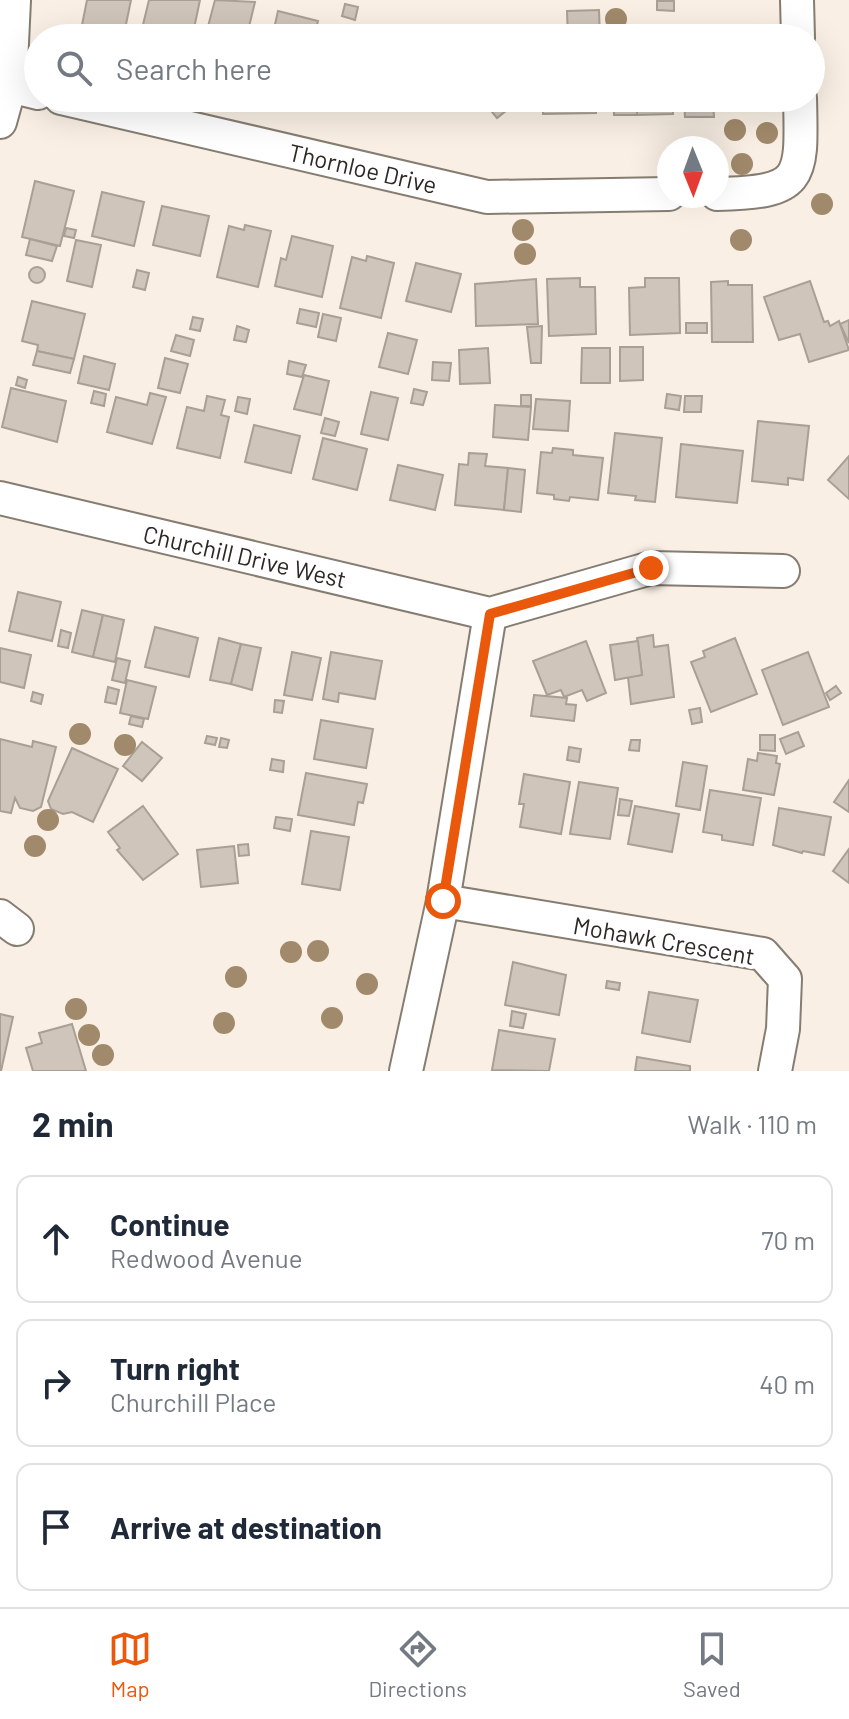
<!DOCTYPE html>
<html lang="en">
<head>
<meta charset="utf-8">
<style>
  body { margin:0; font-family:Barlow,sans-serif; background:#f6f6f7; color:#1f2937 }
  .compass { position:absolute; left:657px; top:136px; width:72px; height:72px; border-radius:50%; background:#fff; box-shadow:0 8px 32px #0002; rotate:179deg }
  .stop { position:absolute; width:24px; height:24px; margin:-18px; border:6px solid #ea580c; border-radius:50%; background:#fff }
  .stop.end { background:#ea580c; border-color:#fff; box-shadow:0 2px 8px #0008 }
  .list { margin:0; padding:0; list-style:none }
  h2 { display:flex; justify-content:space-between; align-items:center; height:104px; margin:0; padding:0 32px; font-size:34px }
  h2 small { font-size:26px; font-weight:400; color:#747a83 }
  .list li { display:grid; grid-template-columns:52px 1fr auto; gap:24px; align-items:center; box-sizing:border-box; height:128px; margin:0 16px 16px; padding:0 16px; border:2px solid #e0e1e3; border-radius:16px }
  .list b { display:block; font-size:30px; white-space:nowrap }
  .list p { margin:0; font-size:26px; white-space:nowrap; color:#747a83 }
  .list em { font-size:26px; font-style:normal; color:#747a83 }
  .icon { flex:none; width:44px; height:44px; fill:none; stroke:currentColor; stroke-width:2; stroke-linecap:round; stroke-linejoin:round }
  .map { position:relative; flex:none; width:849px; height:1071px; overflow:hidden }
  .search { position:absolute; background:#fff; box-shadow:0 8px 32px #0002; left:24px; right:24px; top:24px; height:88px; display:flex; align-items:center; gap:20px; box-sizing:border-box; padding:0 28px; border-radius:44px; color:#747a83; font-size:30px }
  .sheet { height:536px; background:#fff }
  nav { display:flex; justify-content:space-around; align-items:center; box-sizing:border-box; height:112px; border-top:2px solid #e0e1e3; background:#fff; font-size:22px; color:#747a83 }
  nav a { display:grid; justify-items:center; gap:4px }
  nav .on { color:#ea580c }
  .map>svg:first-child { display:block }
</style>
</head>
<body>
<div class="map">
<svg width="849" height="1071" viewBox="0 0 849 1071">
  <rect width="100%" height="100%" fill="#f9efe4"/>
  <g fill="#cfc5ba" stroke="#a99f94" stroke-width="2">
    <polygon points="87,0 131,0 124,34 82,25"/>
    <polygon points="149,0 200,0 192,38 175,35 174,38 140,37"/>
    <polygon points="215,0 255,2 248,31 253,32 252,38 205,38"/>
    <polygon points="657,1 674,1 674,11 657,10"/>
    <polygon points="345,4 358,7 355,20 342,16"/>
    <polygon points="599,10 600,38 568,38 567,11"/>
    <polygon points="278,11 318,21 314,38 272,38"/>
    <polygon points="411,98 457,98 456,110 411,105"/>
    <polygon points="481,98 526,98 528,101 516,110 512,106 497,118"/>
    <polygon points="543,98 596,98 596,113 543,114"/>
    <rect x="614" y="98" width="23" height="17"/>
    <polygon points="637,98 672,98 673,114 637,115"/>
    <polygon points="684,98 713,98 714,117 685,117"/>
    <polygon points="35,181 74,191 60,246 22,237"/>
    <polygon points="102,192 144,202 134,246 92,236"/>
    <polygon points="162,206 209,216 200,256 153,245"/>
    <polygon points="245,225 271,231 258,287 217,277 229,226 244,230"/>
    <polygon points="66,228 76,230 74,238 64,236"/>
    <polygon points="292,236 333,246 322,297 275,286 281,258 286,260"/>
    <polygon points="30,239 57,246 52,261 26,255"/>
    <polygon points="76,240 101,245 92,287 67,281"/>
    <polygon points="367,256 394,263 381,318 340,308 352,257 366,261"/>
    <polygon points="416,263 461,274 451,312 406,301"/>
    <circle cx="37" cy="275" r="8"/>
    <polygon points="137,270 149,273 145,290 133,287"/>
    <polygon points="580,278 580,287 595,287 596,334 549,336 547,279"/>
    <polygon points="645,278 679,278 680,333 630,335 629,288 645,287"/>
    <polygon points="536,279 538,324 476,326 475,284"/>
    <polygon points="728,281 728,285 752,285 753,342 712,342 711,282"/>
    <polygon points="810,281 824,322 828,321 830,326 839,321 849,350 809,362 800,334 779,340 764,297"/>
    <polygon points="32,301 85,314 74,359 37,351 38,345 22,341"/>
    <polygon points="300,309 319,313 316,327 297,323"/>
    <polygon points="323,314 341,318 336,341 318,337"/>
    <polygon points="193,317 203,319 200,331 190,329"/>
    <polygon points="849,320 849,343 840,324"/>
    <rect x="686" y="323" width="21" height="10"/>
    <polygon points="237,326 249,330 246,342 234,340"/>
    <polygon points="542,326 541,363 531,363 527,327"/>
    <polygon points="388,333 417,340 408,374 379,367"/>
    <polygon points="176,335 194,340 190,356 171,351"/>
    <polygon points="620,347 643,347 643,380 620,381"/>
    <polygon points="488,348 490,383 460,384 459,350"/>
    <polygon points="582,348 610,348 610,383 581,383"/>
    <polygon points="37,351 74,359 70,373 33,365"/>
    <polygon points="84,356 115,364 109,390 78,383"/>
    <polygon points="165,358 188,364 180,393 158,388"/>
    <polygon points="289,361 306,365 302,377 287,374"/>
    <polygon points="433,362 451,363 449,381 432,380"/>
    <polygon points="304,375 329,381 321,415 294,409"/>
    <polygon points="18,377 27,380 25,388 16,385"/>
    <polygon points="11,388 66,401 57,442 2,427"/>
    <polygon points="414,389 427,392 423,405 411,403"/>
    <polygon points="94,391 106,394 104,406 91,403"/>
    <polygon points="371,392 398,398 388,440 361,434"/>
    <polygon points="150,393 166,397 152,444 107,432 116,397 147,405"/>
    <polygon points="667,394 681,396 679,410 665,408"/>
    <rect x="521" y="395" width="10" height="11"/>
    <polygon points="207,396 225,400 221,415 229,417 220,458 177,448 187,407 204,411"/>
    <polygon points="685,396 702,396 701,412 684,412"/>
    <polygon points="238,397 250,399 247,414 235,411"/>
    <polygon points="536,399 570,401 568,431 533,429"/>
    <polygon points="495,405 531,407 528,440 493,437"/>
    <polygon points="325,418 339,422 335,436 321,433"/>
    <polygon points="758,421 809,426 803,480 788,478 788,485 752,481"/>
    <polygon points="254,425 300,436 291,473 245,462"/>
    <polygon points="615,433 662,438 655,502 635,500 636,496 608,493"/>
    <polygon points="323,438 367,449 357,490 313,479"/>
    <polygon points="681,444 743,451 737,503 676,497"/>
    <polygon points="553,448 573,450 573,455 603,458 598,500 570,497 569,501 554,499 554,495 537,493 541,452 552,453"/>
    <polygon points="469,453 487,454 485,466 508,468 504,510 455,505 459,464 468,465"/>
    <polygon points="849,456 849,499 828,480"/>
    <polygon points="398,465 443,475 435,510 390,500"/>
    <polygon points="508,468 525,470 521,512 504,510"/>
    <polygon points="18,592 61,602 52,641 9,631"/>
    <polygon points="82,610 103,615 93,657 72,652"/>
    <polygon points="103,615 124,620 115,662 93,657"/>
    <polygon points="155,627 198,638 189,677 145,667"/>
    <polygon points="61,630 71,633 68,648 58,646"/>
    <polygon points="653,635 654,647 668,645 674,697 631,704 628,677 642,675 637,638"/>
    <polygon points="219,638 241,644 231,684 210,680"/>
    <polygon points="735,638 757,694 711,712 691,662 705,657 703,651"/>
    <polygon points="586,641 606,693 587,701 582,690 564,697 561,690 547,695 533,661"/>
    <polygon points="638,641 642,675 615,680 610,645"/>
    <polygon points="241,644 261,648 252,690 231,684"/>
    <polygon points="0,648 31,655 24,688 0,682"/>
    <polygon points="292,652 321,658 312,700 284,695"/>
    <polygon points="331,652 382,661 375,699 339,693 338,702 323,699"/>
    <polygon points="808,652 829,707 783,725 762,670"/>
    <polygon points="117,658 130,661 125,683 112,680"/>
    <polygon points="127,680 156,687 148,719 120,713"/>
    <polygon points="836,686 841,693 830,700 826,693"/>
    <polygon points="108,687 119,690 116,704 105,702"/>
    <polygon points="33,692 43,695 41,704 31,701"/>
    <polygon points="534,695 567,698 566,704 576,705 574,721 531,716"/>
    <polygon points="275,700 284,701 282,713 274,712"/>
    <polygon points="700,708 702,722 692,724 689,710"/>
    <polygon points="131,716 144,719 142,727 129,724"/>
    <polygon points="321,720 373,729 366,768 314,759"/>
    <polygon points="798,732 804,746 786,754 780,739"/>
    <polygon points="760,735 775,735 775,751 760,750"/>
    <polygon points="207,736 217,738 215,745 205,743"/>
    <polygon points="221,738 229,740 227,748 219,747"/>
    <polygon points="0,739 32,747 33,741 56,747 41,807 33,811 20,808 15,798 11,813 0,811"/>
    <polygon points="631,740 640,740 639,751 629,750"/>
    <polygon points="142,742 162,758 142,781 123,766"/>
    <polygon points="569,747 581,749 579,762 567,760"/>
    <polygon points="72,748 118,769 93,822 72,812 63,814 51,809 48,801"/>
    <polygon points="758,753 777,756 776,763 780,764 774,795 743,790 748,759 757,761"/>
    <polygon points="272,759 284,761 283,772 270,770"/>
    <polygon points="683,762 707,766 700,810 676,806"/>
    <polygon points="306,773 367,784 363,803 358,802 354,825 298,815"/>
    <polygon points="524,774 570,782 561,834 520,827 524,804 519,804"/>
    <polygon points="849,780 849,812 834,802"/>
    <polygon points="579,782 618,788 610,839 570,834"/>
    <polygon points="710,790 761,798 753,845 722,840 722,835 703,832"/>
    <polygon points="620,799 632,801 629,816 618,815"/>
    <polygon points="143,806 178,854 143,880 117,850 120,848 108,832"/>
    <polygon points="635,806 679,814 672,852 628,844"/>
    <polygon points="779,808 831,817 824,855 803,851 802,853 773,845"/>
    <polygon points="276,817 292,819 290,831 274,828"/>
    <polygon points="311,831 349,837 340,890 302,884"/>
    <polygon points="248,844 249,855 239,856 238,845"/>
    <polygon points="234,846 238,883 201,887 197,850"/>
    <polygon points="849,849 849,883 833,871"/>
    <polygon points="513,962 566,975 559,1015 505,1005"/>
    <polygon points="607,981 620,983 619,990 606,988"/>
    <polygon points="649,992 698,1000 690,1042 642,1033"/>
    <polygon points="512,1011 526,1014 523,1028 510,1026"/>
    <polygon points="0,1014 13,1017 1,1071 0,1071"/>
    <polygon points="72,1024 86,1071 33,1071 26,1048 42,1043 39,1033"/>
    <polygon points="499,1030 555,1039 549,1071 492,1070"/>
    <polygon points="637,1057 690,1066 690,1071 635,1071"/>
  </g>
  <g fill="none" stroke-linecap="round" stroke-linejoin="round">
    <defs>
      <g id="minor">
        <polyline points="797,0 798,38"/>
        <polyline points="10,86 38,93"/>
        <polyline points="61,98 487,197 669,194"/>
        <polyline points="0,122 10,86 14,0"/>
        <path d="M 717,194 C 804,192 802,180 800,98"/>
        <polyline points="0,498 490,614 651,568 783,571"/>
        <polyline points="443,901 763,954 785,979 783,1029 775,1071"/>
        <polyline points="0,916 17,929"/>
        <polyline points="406,1071 443,901 490,614"/>
      </g>
    </defs>
    <use href="#minor" stroke="#867d72" stroke-width="36"/>
    <use href="#minor" stroke="#fff" stroke-width="32"/>
  </g>
  <g fill="#a18a6b">
    <circle cx="616" cy="19" r="11"/>
    <circle cx="735" cy="130" r="11"/>
    <circle cx="767" cy="133" r="11"/>
    <circle cx="742" cy="164" r="11"/>
    <circle cx="822" cy="204" r="11"/>
    <circle cx="523" cy="230" r="11"/>
    <circle cx="741" cy="240" r="11"/>
    <circle cx="525" cy="254" r="11"/>
    <circle cx="80" cy="734" r="11"/>
    <circle cx="125" cy="745" r="11"/>
    <circle cx="48" cy="820" r="11"/>
    <circle cx="35" cy="846" r="11"/>
    <circle cx="318" cy="951" r="11"/>
    <circle cx="291" cy="952" r="11"/>
    <circle cx="236" cy="977" r="11"/>
    <circle cx="367" cy="984" r="11"/>
    <circle cx="76" cy="1009" r="11"/>
    <circle cx="332" cy="1018" r="11"/>
    <circle cx="224" cy="1023" r="11"/>
    <circle cx="89" cy="1035" r="11"/>
    <circle cx="103" cy="1055" r="11"/>
  </g>
  <g fill="none" stroke-linecap="round" stroke-linejoin="round">
    <polyline stroke="#ea580c" stroke-width="10" points="443,901 490,614 651,568"/>
  </g>
  <g text-anchor="middle" dominant-baseline="central" stroke-width="8" stroke-linejoin="round" paint-order="stroke">
    <g font-size="24" fill="#2c2824" stroke="#fefefe">
      <text transform="translate(363 168) rotate(13)">Thornloe Drive</text>
      <text transform="translate(245 556) rotate(13)">Churchill Drive West</text>
      <text transform="translate(664 940) rotate(10)">Mohawk Crescent</text>
    </g>
  </g>
</svg>
<svg class="compass" viewBox="-18 -18 36 36"><path d="M0-13l5 13h-10z" fill="#e53935"/><path d="M0 13l5-13h-10z" fill="#747a83"/></svg>
<div class="stop" style="left:443px;top:901px"></div>
<div class="stop end" style="left:651px;top:568px"></div>
<div class="search"><svg class="icon" aria-label="search" viewBox="0 0 24 24"><circle cx="10" cy="10" r="6"/><path d="M15 15l6 6"/></svg>Search here</div>
</div>
<section class="sheet">
<h2>2 min<small>Walk · 110 m</small></h2>
<ul class="list">
<li><svg class="icon" aria-label="ahead" viewBox="0 0 24 24"><path d="M12 20V5M6 11l6-6 6 6"/></svg><div><b>Continue</b><p>Redwood Avenue</p></div><em>70 m</em></li>
<li><svg class="icon" aria-label="right" viewBox="0 0 24 24"><path d="M7 20v-9h11M14 6l5 5-5 5"/></svg><div><b>Turn right</b><p>Churchill Place</p></div><em>40 m</em></li>
<li><svg class="icon" aria-label="arrive" viewBox="0 0 24 24"><path d="M6 21V4h12l-3 4 3 4H6"/></svg><div><b>Arrive at destination</b></div></li>
</ul>
</section>
<nav>
<a class="on"><svg class="icon" aria-label="map" viewBox="0 0 24 24"><path d="M3 6l6-2 6 2 6-2v14l-6 2-6-2-6 2zM9 4v14M15 6v14"/></svg>Map</a>
<a><svg class="icon" aria-label="directions" viewBox="0 0 24 24"><path d="M12 3l9 9-9 9-9-9zM9 14v-3h6M13 9l2 2-2 2"/></svg>Directions</a>
<a><svg class="icon" aria-label="saved" viewBox="0 0 24 24"><path d="M7 4h10v16l-5-4-5 4z"/></svg>Saved</a>
</nav>
</body>
</html>
